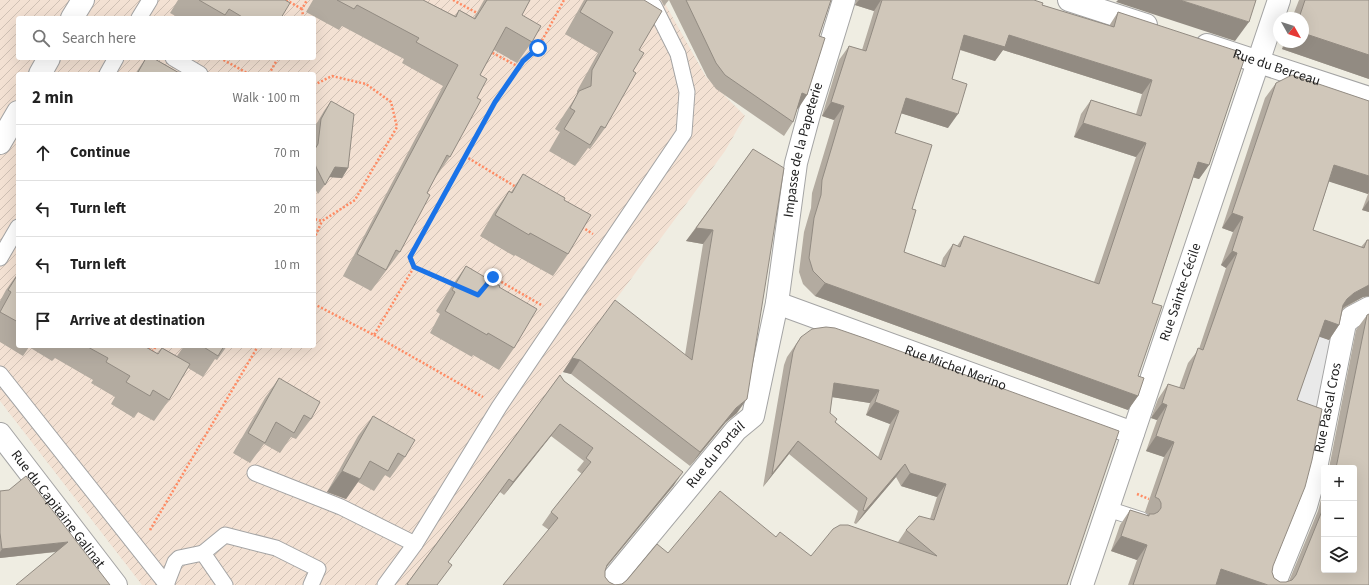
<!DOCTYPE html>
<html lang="en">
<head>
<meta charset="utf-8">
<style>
  body { margin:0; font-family:"Source Sans 3",sans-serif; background:#f6f6f6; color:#222 }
  .controls { position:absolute; right:12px; bottom:12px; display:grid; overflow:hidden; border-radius:4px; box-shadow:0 4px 16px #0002 }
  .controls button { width:36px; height:36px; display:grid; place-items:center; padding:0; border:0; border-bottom:1px solid #e0e0e0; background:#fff; color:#222; font:20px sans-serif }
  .compass { position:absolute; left:1273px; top:12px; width:36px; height:36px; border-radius:50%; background:#fff; box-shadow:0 4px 16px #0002; rotate:129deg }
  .stop { position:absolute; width:12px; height:12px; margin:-9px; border:3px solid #1a73e8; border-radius:50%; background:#fff }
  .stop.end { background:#1a73e8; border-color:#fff; box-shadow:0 1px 4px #0008 }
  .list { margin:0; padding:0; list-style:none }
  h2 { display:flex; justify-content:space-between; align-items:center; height:52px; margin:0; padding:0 16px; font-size:17px }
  h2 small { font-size:13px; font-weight:400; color:#767676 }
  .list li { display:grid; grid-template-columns:26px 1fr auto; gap:12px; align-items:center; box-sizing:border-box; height:56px; padding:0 16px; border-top:1px solid #e0e0e0 }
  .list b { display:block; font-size:15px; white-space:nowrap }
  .list em { font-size:13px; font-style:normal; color:#767676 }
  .icon { flex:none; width:22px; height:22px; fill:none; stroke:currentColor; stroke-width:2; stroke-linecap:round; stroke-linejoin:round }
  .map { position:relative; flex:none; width:1369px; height:585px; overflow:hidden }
  .search { position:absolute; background:#fff; box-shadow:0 4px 16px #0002; left:16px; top:16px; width:300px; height:44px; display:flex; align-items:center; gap:10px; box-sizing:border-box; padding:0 14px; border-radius:4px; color:#767676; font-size:15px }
  .panel { position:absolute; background:#fff; box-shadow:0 4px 16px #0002; left:16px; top:72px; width:300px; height:276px; border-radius:4px }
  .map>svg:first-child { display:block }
</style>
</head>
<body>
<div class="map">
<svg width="1369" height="585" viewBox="0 0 1369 585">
  <defs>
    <pattern id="military-furrows" width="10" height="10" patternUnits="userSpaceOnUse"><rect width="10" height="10" fill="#f3e1d3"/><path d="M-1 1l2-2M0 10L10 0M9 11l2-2" fill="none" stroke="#d0c1b5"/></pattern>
  </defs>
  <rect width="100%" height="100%" fill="#efede2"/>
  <path fill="url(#military-furrows)" fill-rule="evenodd" d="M 0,0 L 663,0 L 706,77 L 745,116 L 725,151 L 406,585 L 142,585 L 0,401 ZM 18,18 L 314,18 L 314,58 L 18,58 ZM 18,74 L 314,74 L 314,346 L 18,346 Z"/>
  <polygon fill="#e9e9e9" points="1321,314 1345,323 1324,423 1288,411"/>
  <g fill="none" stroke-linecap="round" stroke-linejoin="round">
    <defs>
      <g id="service">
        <polyline points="139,18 150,0"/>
        <polyline points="173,58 200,74"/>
        <polyline points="107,74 116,58"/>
        <polyline points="0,258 18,227"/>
        <polyline points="0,374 167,585"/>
        <polyline points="255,473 341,507 415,544"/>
        <polyline points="1108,509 1142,520"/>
        <polyline points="203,553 225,585"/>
        <polyline points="166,585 175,562 179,558 203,553 225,535 276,548 318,569 311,585"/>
        <polyline points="385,585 415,544 499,407 684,133 687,92 678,54 654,6 647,0"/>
      </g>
      <g id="minor">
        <polyline points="1069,0 1146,25"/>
        <polyline points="72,18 83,0"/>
        <path id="s1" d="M 1207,45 L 1369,98"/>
        <polyline points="40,74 49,58"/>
        <polyline points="0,143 18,112"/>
        <path id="s2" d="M 777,303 L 1133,433"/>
        <path id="s3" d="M 0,434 L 116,585"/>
        <path id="s4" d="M 608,585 L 736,430 L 753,416 L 777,303 L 796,163 L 810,111 L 844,0"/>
        <path id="s5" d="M 1082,585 L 1279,0"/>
        <path id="s6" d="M 1274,585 L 1306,506 L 1314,478 L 1345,323 L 1352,317 L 1369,308"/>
      </g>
    </defs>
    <use href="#service" stroke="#a4a4a4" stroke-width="17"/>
    <use href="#minor" stroke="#a4a4a4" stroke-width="24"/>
    <g stroke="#ff8b63" stroke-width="2.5" stroke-dasharray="2 2" stroke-linecap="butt">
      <polyline points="286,0 302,9"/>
      <polyline points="453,0 479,14"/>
      <polyline points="302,18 303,16 302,9 307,0"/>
      <polyline points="528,42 538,48 564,0"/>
      <polyline points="489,51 519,67"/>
      <polyline points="220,58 249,74"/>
      <polyline points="269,74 278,58"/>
      <polyline points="314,85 332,76 366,84 391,102 397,127 355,200 322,221 314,219"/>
      <polyline points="465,156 516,187"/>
      <polyline points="582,227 593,234"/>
      <polyline points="314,239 322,221"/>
      <polyline points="414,267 454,285"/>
      <polyline points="489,282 493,277 543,306"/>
      <polyline points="314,304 374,335 414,267 410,257 495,102 523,61 538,48"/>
      <polyline points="374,335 483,397"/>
      <polyline points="145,346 153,351 156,346"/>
      <polyline points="1137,494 1149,499"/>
      <polyline points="150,530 258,346"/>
    </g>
    <use href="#service" stroke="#fff" stroke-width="15"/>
    <use href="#minor" stroke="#fff" stroke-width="22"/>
  </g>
  <g fill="#b3aba0" fill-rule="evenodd">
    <polygon points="178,0 285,0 281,18 179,18 170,13"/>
    <polygon points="313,0 423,0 455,16 459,10 474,18 484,0 530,0 522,15 532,42 517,63 494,50 480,75 477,98 450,157 435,178 427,193 400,252 371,291 343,276 443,86 402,63 404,59 342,26 339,30 306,12"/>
    <polygon points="584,0 644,0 639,50 633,71 605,128 590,149 588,148 575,166 549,151 560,132 555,129 565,113 577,95 577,91 598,53 565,34"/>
    <polygon points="661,0 669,0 664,6"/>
    <polygon points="669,0 831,0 819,36 807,95 797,109 793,122 784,136 716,89 707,77"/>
    <path d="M 856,0 L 1034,0 L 1042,5 L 1109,26 L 1118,12 L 1235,56 L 1209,165 L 1199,179 L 1193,177 L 1152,303 L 1138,376 L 1138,396 L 1128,410 L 815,296 L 803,284 L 799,272 L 804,232 L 811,208 L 812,193 L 834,120 L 822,116 L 839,60 L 849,46 L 862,50 L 874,11 L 855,5 ZM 960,50 L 995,61 L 1003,50 L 1142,94 L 1136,114 L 1091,100 L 1081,114 L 1074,137 L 1136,157 L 1094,282 L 964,236 L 957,246 L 953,244 L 943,258 L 941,265 L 904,252 L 912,209 L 895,133 L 901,113 L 948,128 L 952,79 Z"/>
    <polygon points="1299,0 1369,0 1369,79 1282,49 1284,42 1303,42 1303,18 1292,18"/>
    <polygon points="146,58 153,58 181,74 133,74 135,74"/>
    <polygon points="1276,83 1369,101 1369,212 1362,210 1368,194 1329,181 1313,230 1361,247 1367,240 1369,240 1369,296 1363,297 1343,309 1339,325 1329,340 1319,336 1297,400 1272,572 1274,578 1280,582 1286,582 1289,581 1318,511 1324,488 1324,570 1354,468 1329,468 1356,330 1367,315 1369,585 1128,585 1137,560 1111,551 1120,525 1130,510 1148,516 1149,515 1145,512 1164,457 1146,451 1157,420 1151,418 1158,399 1168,384 1179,388 1188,363 1199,349 1226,268 1221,265 1233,232 1222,228 1265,98"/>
    <polygon points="331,101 348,168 342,178 330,177 318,194 314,187 314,128 324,111"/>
    <polygon points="753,149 737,413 726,422 690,466 571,374 563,372 572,358 685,355 703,244 686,241"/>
    <polygon points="523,174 564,200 568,254 553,276 515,255 514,256 480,236 494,212 509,191 511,192"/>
    <polygon points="466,266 499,287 514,348 499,370 473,355 472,357 430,333 440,314 436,311 451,287"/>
    <polygon points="18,273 18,346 144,346 158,354 162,348 177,356 184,346 227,346 217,360 215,359 203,377 188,368 169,400 154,421 138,412 134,418 111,404 115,397 91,383 93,380 55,358 52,361 29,347 23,356 0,342 0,301 6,290"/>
    <path d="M 826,327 L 1067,585 L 503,585 L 549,530 L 542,525 L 551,512 L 582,474 L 577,470 L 584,461 L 551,436 L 504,495 L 500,492 L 448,562 L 437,585 L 406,585 L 560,375 L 564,381 L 674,485 L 605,569 L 605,577 L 609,582 L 615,585 L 622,584 L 668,553 L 776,537 L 811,556 L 898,542 L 906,530 L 930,519 L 937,497 L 901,486 L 896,477 L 856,524 L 854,523 L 858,511 L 789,454 L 763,487 L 784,365 L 787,357 L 801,337 ZM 832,397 L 870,403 L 866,415 L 890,424 L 878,457 L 835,422 L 830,413 Z"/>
    <polygon points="279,378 311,419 296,439 291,437 280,453 264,444 250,463 233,453 265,398"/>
    <polygon points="373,416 405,457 390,478 385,475 374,491 358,482 346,499 327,492 358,436"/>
    <polygon points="0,491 56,552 0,558"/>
  </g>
  <g fill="#928b82">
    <polygon points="859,0 881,0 874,11 855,5"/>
    <polygon points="1118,0 1180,0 1249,22 1235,41 1116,2"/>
    <polygon points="1303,33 1369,55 1369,79 1282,49 1287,42 1303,42"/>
    <polygon points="964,35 1009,35 1152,80 1142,94 1003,50 995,61 955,48"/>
    <polygon points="802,93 807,95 798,109 792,107"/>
    <polygon points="906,98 958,114 948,128 897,112"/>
    <polygon points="831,102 844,106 834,120 822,116"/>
    <polygon points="1083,123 1146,143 1136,157 1074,137"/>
    <polygon points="1198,162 1209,165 1199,179 1188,176"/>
    <polygon points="1334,165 1369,176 1369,192 1368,194 1324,180"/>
    <polygon points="335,167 348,168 342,178 328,177"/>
    <polygon points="1369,200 1369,212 1362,210"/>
    <polygon points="1232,213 1243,217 1233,232 1222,228"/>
    <polygon points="696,228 713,230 703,244 686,241"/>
    <polygon points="1232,251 1237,253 1226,268 1221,265"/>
    <polygon points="825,283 1138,396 1128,410 815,296"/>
    <polygon points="1369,285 1369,296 1363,297 1344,307 1337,314 1347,299 1354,293"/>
    <polygon points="1325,320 1339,325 1329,340 1314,335"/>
    <polygon points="572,358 580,360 571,374 563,372"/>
    <polygon points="834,383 879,390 870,403 825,396"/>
    <polygon points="747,399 737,413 726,422 690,466 700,452 736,408"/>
    <polygon points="875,402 899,411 890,424 866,415"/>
    <polygon points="1162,403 1167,405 1157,420 1151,418"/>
    <polygon points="560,424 551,436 504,495 513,482"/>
    <polygon points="1156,436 1174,442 1164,457 1146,451"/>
    <polygon points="798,441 789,454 763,487 772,474"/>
    <polygon points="905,464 896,477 856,524 865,511"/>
    <polygon points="342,471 360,479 346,499 327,492"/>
    <polygon points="683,472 674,485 598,577 607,565"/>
    <polygon points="910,473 946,484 937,497 901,486"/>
    <polygon points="1121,536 1147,545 1137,560 1111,551"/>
    <polygon points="68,542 62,551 0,558 0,552 2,549"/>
    <polygon points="1221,569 1268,585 1213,585"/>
  </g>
  <g fill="#d0c7ba" stroke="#928b82" fill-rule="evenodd">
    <polygon points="199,0 285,0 290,3 281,18 244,18 229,9 225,15"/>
    <polygon points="337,0 423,0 456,17 459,10 475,19 487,0 530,0 522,15 541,26 532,42 506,27 480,75 487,79 477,98 481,100 450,157 447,155 427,193 430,195 400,252 396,250 386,270 357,254 458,65 416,42 419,38 357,5 354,9"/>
    <polygon points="587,0 644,0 662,11 639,50 644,53 633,71 636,73 605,128 601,126 590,145 564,129 575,111 570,108 579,91 591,86 592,70 613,32 580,12"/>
    <polygon points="686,0 831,0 819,36 825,38 807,95 802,93 793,122 725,75 716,63"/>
    <path d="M 882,0 L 1034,0 L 1043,3 L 1042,5 L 1114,27 L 1118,12 L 1237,51 L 1235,56 L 1244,60 L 1209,165 L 1198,162 L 1152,303 L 1162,306 L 1138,376 L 1144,378 L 1138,396 L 825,283 L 813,271 L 809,258 L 814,218 L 821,195 L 822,180 L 844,106 L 831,102 L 849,46 L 866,51 ZM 964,35 L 1005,47 L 1009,35 L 1152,80 L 1141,116 L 1091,100 L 1083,123 L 1146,143 L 1099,284 L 964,236 L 960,247 L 953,244 L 945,267 L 904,252 L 916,210 L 912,209 L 932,145 L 895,133 L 906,98 L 958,114 L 967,84 L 952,79 Z"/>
    <polygon points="1180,0 1256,0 1249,22"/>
    <polygon points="1305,0 1369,0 1369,55 1303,33 1303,18 1299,18"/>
    <polygon points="146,58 153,58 181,74 137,74"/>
    <polygon points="1292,75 1369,101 1369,176 1334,165 1313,230 1364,248 1367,240 1369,240 1369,285 1354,293 1347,299 1343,305 1339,325 1325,320 1297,400 1322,409 1312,460 1305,487 1273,566 1272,572 1274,578 1280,582 1286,582 1292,580 1296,575 1324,506 1324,570 1354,570 1354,468 1336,468 1367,315 1369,314 1369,585 1268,585 1221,569 1216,585 1133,585 1147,545 1121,536 1130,510 1149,516 1149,514 1154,514 1158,512 1161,508 1161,503 1159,499 1155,497 1174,442 1156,436 1167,405 1162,403 1168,384 1184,389 1198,348 1203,350 1237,253 1232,251 1243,217 1232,213 1276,83"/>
    <polygon points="331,101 354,114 348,168 335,167 325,185 316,167 314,160 315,149 318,144 321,119"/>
    <polygon points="753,149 784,168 747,399 736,408 700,452 580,360 572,358 615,300 692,360 713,230 696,228"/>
    <polygon points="523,174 565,198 564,200 591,215 568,254 530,233 529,235 495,215 509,191 512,193"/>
    <polygon points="466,266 500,286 499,287 537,309 514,348 488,333 487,335 445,311 455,292 452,290"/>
    <polygon points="18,274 18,322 0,312 11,292 8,290"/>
    <path d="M 826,327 L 835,328 L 864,338 L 1119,431 L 1067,585 L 503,585 L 558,518 L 551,512 L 591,462 L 586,458 L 593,448 L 560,424 L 513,482 L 509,479 L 448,562 L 452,565 L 437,585 L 409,585 L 407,584 L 560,375 L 564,381 L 683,472 L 607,565 L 605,571 L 605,577 L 609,582 L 615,585 L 622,584 L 627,580 L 657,544 L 668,553 L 720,491 L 776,537 L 780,532 L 811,556 L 833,529 L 840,525 L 848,525 L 937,556 L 906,530 L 919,516 L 934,520 L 946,484 L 910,473 L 905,464 L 865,511 L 863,510 L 867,498 L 798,441 L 772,474 L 793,352 L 796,345 L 801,337 L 812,329 ZM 834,383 L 879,390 L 875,402 L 899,411 L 881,460 L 835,422 L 837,419 L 830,413 Z"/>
    <polygon points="86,346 144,346 158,354 162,348 190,364 169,400 153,390 150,396 126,382 130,376 106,362 108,358"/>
    <polygon points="202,346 224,346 218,356"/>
    <polygon points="279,378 320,402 311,419 304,415 294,433 276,422 265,443 248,433"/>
    <polygon points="373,416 415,440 405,457 398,453 388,471 370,461 360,479 342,471"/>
    <polygon points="26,476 110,585 16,585 68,542 2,549 0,533 0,491 9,490"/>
  </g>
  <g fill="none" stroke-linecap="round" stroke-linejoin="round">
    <polyline stroke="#1a73e8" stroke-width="5" points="493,277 478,295 414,267 410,257 495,102 523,61 538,48"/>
  </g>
  <g text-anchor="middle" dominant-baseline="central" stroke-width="3" stroke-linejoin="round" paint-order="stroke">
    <g font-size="14" fill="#1d1d1d" stroke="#fff">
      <text stroke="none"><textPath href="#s1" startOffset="73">Rue du Berceau</textPath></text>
      <text stroke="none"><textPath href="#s4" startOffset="494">Impasse de la Papeterie</textPath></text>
      <text stroke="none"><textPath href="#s5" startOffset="309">Rue Sainte-Cécile</textPath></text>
      <text stroke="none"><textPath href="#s2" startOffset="190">Rue Michel Merino</textPath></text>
      <text stroke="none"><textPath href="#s6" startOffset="186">Rue Pascal Cros</textPath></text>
      <text stroke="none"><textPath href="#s4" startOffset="169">Rue du Portail</textPath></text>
      <text stroke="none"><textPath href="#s3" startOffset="95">Rue du Capitaine Galinat</textPath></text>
    </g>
  </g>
</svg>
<div class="controls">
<button>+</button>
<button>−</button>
<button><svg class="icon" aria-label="layers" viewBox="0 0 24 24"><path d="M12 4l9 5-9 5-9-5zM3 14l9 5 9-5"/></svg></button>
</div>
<svg class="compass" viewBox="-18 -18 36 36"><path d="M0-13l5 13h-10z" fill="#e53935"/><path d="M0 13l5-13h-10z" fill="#767676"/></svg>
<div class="stop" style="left:538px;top:48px"></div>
<div class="stop end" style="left:493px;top:277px"></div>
<div class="search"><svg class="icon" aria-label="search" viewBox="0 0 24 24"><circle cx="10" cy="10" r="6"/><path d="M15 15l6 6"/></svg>Search here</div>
<section class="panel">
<h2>2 min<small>Walk · 100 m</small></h2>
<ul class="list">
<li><svg class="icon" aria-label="ahead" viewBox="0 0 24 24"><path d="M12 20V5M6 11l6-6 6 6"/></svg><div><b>Continue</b></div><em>70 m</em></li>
<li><svg class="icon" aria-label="left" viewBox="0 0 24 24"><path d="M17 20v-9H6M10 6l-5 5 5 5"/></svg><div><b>Turn left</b></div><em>20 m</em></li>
<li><svg class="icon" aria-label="left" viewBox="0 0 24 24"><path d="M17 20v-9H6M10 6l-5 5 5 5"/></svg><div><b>Turn left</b></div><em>10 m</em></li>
<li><svg class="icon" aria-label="arrive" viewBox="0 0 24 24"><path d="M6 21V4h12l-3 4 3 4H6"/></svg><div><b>Arrive at destination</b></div></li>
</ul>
</section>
</div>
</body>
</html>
